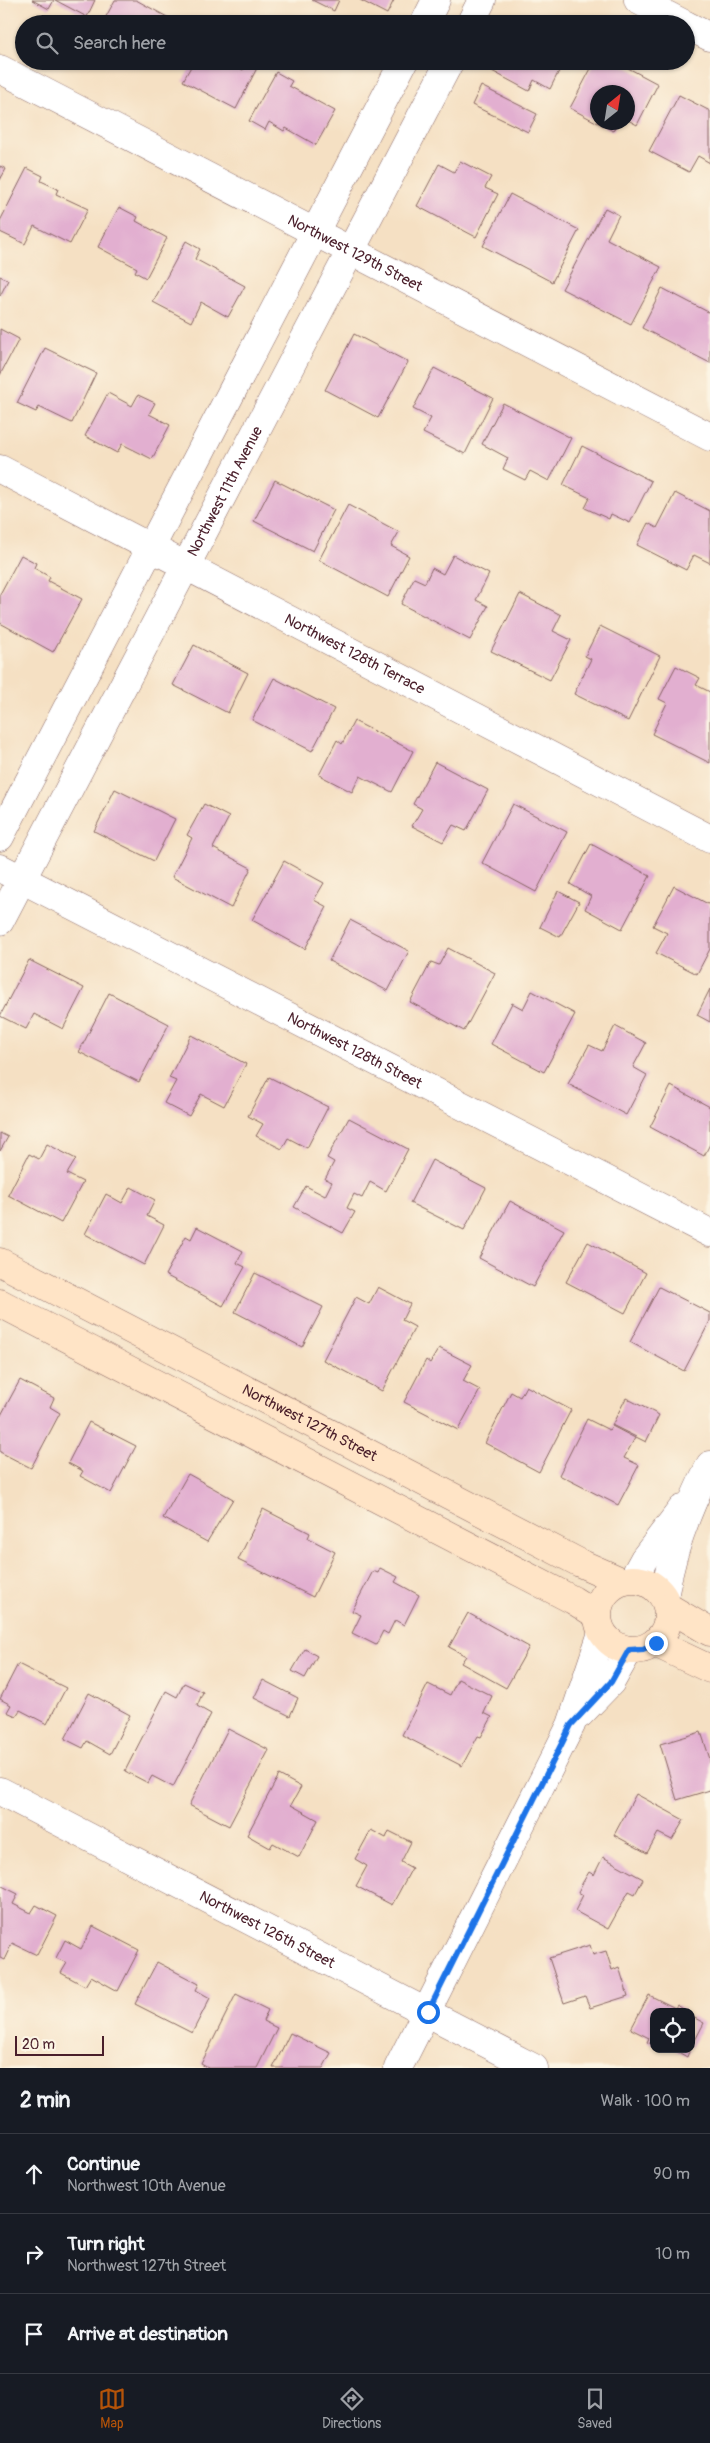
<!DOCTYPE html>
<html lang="en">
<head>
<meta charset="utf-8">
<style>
  body { margin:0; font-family:Pangolin,sans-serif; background:#242831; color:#f1f3f6 }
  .controls { position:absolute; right:15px; bottom:15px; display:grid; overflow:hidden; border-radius:10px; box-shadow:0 1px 4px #0004 }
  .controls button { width:45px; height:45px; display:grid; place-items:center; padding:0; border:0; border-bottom:1px solid #363941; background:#171b24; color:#f1f3f6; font:25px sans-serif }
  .compass { position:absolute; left:590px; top:85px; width:45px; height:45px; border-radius:50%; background:#171b24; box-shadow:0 1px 4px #0004; rotate:30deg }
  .scale { position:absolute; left:15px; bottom:12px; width:89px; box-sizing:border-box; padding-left:5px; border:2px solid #4a1f2b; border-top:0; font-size:14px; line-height:18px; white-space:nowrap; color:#4a1f2b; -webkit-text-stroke:4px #fcf5e5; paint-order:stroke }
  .stop { position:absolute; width:15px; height:15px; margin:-11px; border:4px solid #1a73e8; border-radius:50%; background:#fff }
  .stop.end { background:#1a73e8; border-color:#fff; box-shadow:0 1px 5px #0008 }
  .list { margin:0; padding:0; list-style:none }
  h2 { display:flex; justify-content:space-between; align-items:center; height:65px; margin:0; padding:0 20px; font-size:21px }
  h2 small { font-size:16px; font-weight:400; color:#9ea1a6 }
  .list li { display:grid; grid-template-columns:32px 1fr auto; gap:15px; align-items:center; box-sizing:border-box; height:80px; padding:0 20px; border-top:1px solid #363941 }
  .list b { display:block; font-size:19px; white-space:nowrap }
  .list p { margin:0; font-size:16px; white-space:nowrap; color:#9ea1a6 }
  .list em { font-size:16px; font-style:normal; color:#9ea1a6 }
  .icon { flex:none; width:28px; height:28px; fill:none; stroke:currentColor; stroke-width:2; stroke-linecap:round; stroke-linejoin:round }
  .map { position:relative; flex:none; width:710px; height:2068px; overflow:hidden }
  .search { position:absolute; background:#171b24; box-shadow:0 1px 4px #0004; left:15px; right:15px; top:15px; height:55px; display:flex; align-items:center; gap:12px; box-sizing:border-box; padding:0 18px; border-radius:28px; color:#9ea1a6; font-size:19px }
  .sheet { height:305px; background:#171b24 }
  nav { display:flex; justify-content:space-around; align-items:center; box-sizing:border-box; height:70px; border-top:1px solid #363941; background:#171b24; font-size:14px; color:#9ea1a6 }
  nav a { display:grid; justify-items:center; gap:2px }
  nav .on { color:#b45309 }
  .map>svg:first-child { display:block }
</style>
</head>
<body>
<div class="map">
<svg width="710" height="2068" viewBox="0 0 710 2068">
  <rect width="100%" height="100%" fill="#fcf5e5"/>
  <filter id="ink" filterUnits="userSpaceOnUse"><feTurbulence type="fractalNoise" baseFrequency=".02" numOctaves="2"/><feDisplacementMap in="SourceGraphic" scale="10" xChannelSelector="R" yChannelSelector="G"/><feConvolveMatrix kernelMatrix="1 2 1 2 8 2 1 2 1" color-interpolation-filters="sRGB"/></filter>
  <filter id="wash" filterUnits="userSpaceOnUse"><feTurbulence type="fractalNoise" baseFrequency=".0096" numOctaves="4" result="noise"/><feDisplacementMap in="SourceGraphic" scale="20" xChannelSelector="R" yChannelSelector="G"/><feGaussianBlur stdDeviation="1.12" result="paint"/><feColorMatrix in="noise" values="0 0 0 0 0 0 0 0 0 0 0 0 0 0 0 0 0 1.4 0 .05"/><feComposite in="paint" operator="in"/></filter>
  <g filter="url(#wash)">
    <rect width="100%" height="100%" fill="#f5e0c3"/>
    <g id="blocks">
      <g fill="#e2afd0">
        <polygon points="32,0 54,0 49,9"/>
        <polygon points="55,0 95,0 87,17"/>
        <polygon points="115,0 136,0 180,24 102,24"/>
        <polygon points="312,0 339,0 334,11"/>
        <polygon points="360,0 394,0 387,14"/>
        <polygon points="194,61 226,61 243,70 247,63 257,68 236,109 183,81"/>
        <polygon points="497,61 564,61 550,89 534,80 529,91 492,71"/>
        <polygon points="595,61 615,61 658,84 637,125 628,120 628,92 598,92 598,122 618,122 613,131 570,108"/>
        <polygon points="276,72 292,81 289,86 335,111 316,145 286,128 284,131 269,122 265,130 249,121"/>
        <polygon points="481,86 537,114 528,132 472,105"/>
        <polygon points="679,95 710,111 710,163 698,156 689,172 649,151"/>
        <polygon points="460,161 491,177 485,188 498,194 476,237 417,206 439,164 454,172"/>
        <polygon points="0,166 6,169 0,180"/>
        <polygon points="27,168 43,176 41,181 58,189 56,194 88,209 70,244 34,226 25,244 0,232 0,221"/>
        <polygon points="510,194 579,230 552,282 483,246"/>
        <polygon points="119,207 138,217 136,221 167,238 146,278 135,272 137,268 98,247"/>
        <polygon points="605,208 619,215 607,239 661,267 631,324 562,289"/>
        <polygon points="186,241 200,249 195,259 245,286 228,317 201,302 191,322 153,302"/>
        <polygon points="0,276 8,280 0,296"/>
        <polygon points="662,288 710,313 710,363 642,328"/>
        <polygon points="0,329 19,339 0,375"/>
        <polygon points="354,334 408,362 378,418 325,390"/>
        <polygon points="45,348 96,373 72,423 39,407 36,412 17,403"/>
        <polygon points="434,368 493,398 465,454 423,433 431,418 413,409"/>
        <polygon points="108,393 132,406 138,395 155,403 149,414 170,425 152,459 122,444 117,453 85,436"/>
        <polygon points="503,403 571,438 549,481 530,471 525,480 503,469 508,458 482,444"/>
        <polygon points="582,446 651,481 630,523 611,514 609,519 585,508 590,498 563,485"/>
        <polygon points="275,480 334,510 313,551 254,521"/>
        <polygon points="675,493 710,511 710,563 694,555 686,570 637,545 648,523 657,528"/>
        <polygon points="348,505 399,532 391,546 409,556 388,597 319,560"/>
        <polygon points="21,555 36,563 34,568 50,577 48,581 82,599 53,652 0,623 0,594"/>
        <polygon points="453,555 489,574 476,600 488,606 470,640 401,604 414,578 425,583 432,568 443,574"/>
        <polygon points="520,594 561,615 553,631 571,640 550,680 491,651"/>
        <polygon points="600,626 660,656 628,721 574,694 591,659 585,656"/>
        <polygon points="194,645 248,673 228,713 173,685"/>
        <polygon points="676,666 700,678 696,685 710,692 710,763 652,734 667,703 659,699"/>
        <polygon points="274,678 334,709 312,751 252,720"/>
        <polygon points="354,721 413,751 392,792 360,776 352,792 319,775 337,740 342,744"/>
        <polygon points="435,762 488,790 466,831 453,825 443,842 412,826 422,809 413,804"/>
        <polygon points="115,789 175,819 154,861 94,831"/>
        <polygon points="204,804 229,817 213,848 251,868 231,908 172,877 192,838 187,835"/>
        <polygon points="513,804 567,832 536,892 482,863"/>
        <polygon points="591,844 650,876 622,929 585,909 591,896 570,884"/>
        <polygon points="284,861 324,883 314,900 327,907 305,949 252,920"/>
        <polygon points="674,886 710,905 710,949 697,974 656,953 667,933 653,926"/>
        <polygon points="558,891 579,902 560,937 540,927"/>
        <polygon points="350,920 409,951 388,991 329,961"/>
        <polygon points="448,948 495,973 464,1031 410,1002 431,962 439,965"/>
        <polygon points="29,960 84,988 63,1029 34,1014 26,1029 0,1016"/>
        <polygon points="710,989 710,1022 697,1015"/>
        <polygon points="532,991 575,1014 544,1072 491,1044 512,1003 523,1009"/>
        <polygon points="109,993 169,1024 139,1082 79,1052"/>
        <polygon points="615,1026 646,1043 633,1067 647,1075 626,1115 568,1084 589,1045 602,1051"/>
        <polygon points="191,1035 246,1064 224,1106 201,1094 189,1116 164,1103 176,1081 169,1078"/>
        <polygon points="269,1077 328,1107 307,1148 288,1138 282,1149 256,1136 263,1124 248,1116"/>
        <polygon points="671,1086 710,1107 710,1144 704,1156 650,1127"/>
        <polygon points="349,1118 408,1149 386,1191 370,1182 362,1198 354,1194 347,1208 355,1212 343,1233 294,1207 306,1186 325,1196 332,1182 325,1179 334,1162 327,1158"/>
        <polygon points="0,1133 8,1137 0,1151"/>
        <polygon points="47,1144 76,1159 67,1174 83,1182 61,1223 8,1195 29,1154 39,1159"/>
        <polygon points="432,1160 486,1188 464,1230 410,1203"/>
        <polygon points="131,1187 155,1200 147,1216 164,1225 144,1265 85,1234 106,1194 122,1203"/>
        <polygon points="510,1201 564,1230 533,1287 479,1258"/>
        <polygon points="197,1227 243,1251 237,1263 245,1267 223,1306 165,1275 186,1236 191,1239"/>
        <polygon points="588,1242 646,1273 625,1313 566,1282"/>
        <polygon points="255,1273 323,1307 302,1347 235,1312"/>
        <polygon points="378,1287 410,1304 402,1320 415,1327 382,1391 323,1360 356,1297 369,1304"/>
        <polygon points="659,1287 710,1313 710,1321 684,1371 630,1342"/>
        <polygon points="439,1348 472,1365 463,1381 480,1390 458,1430 404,1402 426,1360 430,1363"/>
        <polygon points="20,1380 54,1398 50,1407 60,1413 31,1468 0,1452 0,1417"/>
        <polygon points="526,1386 571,1410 539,1472 485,1443 511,1392 520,1397"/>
        <polygon points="626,1398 659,1415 646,1442 612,1425"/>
        <polygon points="587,1419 609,1430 612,1426 635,1438 624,1458 639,1465 618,1505 559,1475"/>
        <polygon points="89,1422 136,1446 111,1493 80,1476 83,1471 68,1463"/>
        <polygon points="188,1474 233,1499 207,1542 163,1518"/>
        <polygon points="263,1509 310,1533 308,1538 335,1552 313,1597 238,1560"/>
        <polygon points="380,1568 398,1577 395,1582 419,1595 404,1625 395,1620 388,1634 383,1631 376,1645 352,1633 361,1615 352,1611 373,1571 378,1573"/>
        <polygon points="468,1613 529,1647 506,1688 461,1663 466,1656 449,1647"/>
        <polygon points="305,1649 317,1656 305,1678 292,1671"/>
        <polygon points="18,1664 66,1688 47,1724 20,1710 16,1716 7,1712 11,1705 0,1699"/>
        <polygon points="458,1679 492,1696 484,1713 492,1717 481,1737 478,1736 462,1766 402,1735 428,1684 450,1695"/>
        <polygon points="263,1680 298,1698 290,1716 254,1698"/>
        <polygon points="184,1683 203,1692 197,1706 211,1714 173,1787 152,1776 148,1783 125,1771 166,1691 177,1697"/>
        <polygon points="89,1693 130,1715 110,1754 87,1741 83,1748 65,1739"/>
        <polygon points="228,1729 269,1750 229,1826 189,1805"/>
        <polygon points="701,1732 710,1759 710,1790 677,1800 660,1744"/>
        <polygon points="279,1775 301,1787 291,1805 318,1820 299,1857 273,1843 270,1848 247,1835"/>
        <polygon points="636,1794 684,1820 672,1840 658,1833 647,1853 614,1835"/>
        <polygon points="371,1830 386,1838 389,1831 411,1842 401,1862 412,1868 392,1905 356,1886 367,1866 355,1859"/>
        <polygon points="603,1857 643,1879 635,1894 629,1891 608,1929 575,1911 583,1895 578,1892 583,1882 589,1872 594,1875"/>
        <polygon points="0,1885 18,1894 13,1904 31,1913 36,1905 57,1916 37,1955 12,1943 4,1960 0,1958"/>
        <polygon points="93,1926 139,1950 118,1991 91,1976 85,1986 61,1973 67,1963 56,1958 65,1940 81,1949"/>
        <polygon points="590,1945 593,1955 606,1951 612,1970 619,1967 628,1996 590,2008 585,1996 564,2003 549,1958"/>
        <polygon points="157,1962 199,1984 196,1990 210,1998 192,2033 135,2004"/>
        <polygon points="236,1994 268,2010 263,2021 277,2028 257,2068 208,2068 201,2064"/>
        <polygon points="649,1995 675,2008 677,2005 685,2010 684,2012 654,2012 654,2045 647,2042 649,2038 631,2029"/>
        <polygon points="691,2016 704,2023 691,2048"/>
        <polygon points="290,2033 331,2053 323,2068 273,2068"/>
        <polygon points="673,2049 690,2049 687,2057"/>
      </g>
    </g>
  </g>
  <g filter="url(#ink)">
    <use href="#blocks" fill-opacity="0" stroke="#866360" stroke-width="1"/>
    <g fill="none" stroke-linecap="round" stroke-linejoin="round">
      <defs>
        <g id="street">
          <polyline points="638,0 684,24"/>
          <polyline points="424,24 436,0"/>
          <polyline points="470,24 482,0"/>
          <polyline points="686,25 710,37"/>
          <path id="s1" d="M 0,69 L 710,437"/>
          <path id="s2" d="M 0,469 L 710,839"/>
          <polyline points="0,837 404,61"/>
          <path id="s3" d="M 0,868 L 710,1233"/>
          <path id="s4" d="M 0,921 L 450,61"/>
          <polyline points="633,1579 644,1559 682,1509"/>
          <path d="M 664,1598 C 671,1552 689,1506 710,1465"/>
          <polyline points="580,1714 611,1682 629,1650"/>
          <path id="s5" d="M 0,1791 L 534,2068"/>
          <polyline points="398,2068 571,1725 602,1633"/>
        </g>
        <g id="secondary">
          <path id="s6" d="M 0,1262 L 580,1563 L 621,1581"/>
          <polyline points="0,1303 573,1600 597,1615"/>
          <circle cx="633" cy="1615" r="35"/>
          <polyline points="668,1607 710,1632"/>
          <polyline points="655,1643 710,1669"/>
        </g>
      </defs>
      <use href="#street" stroke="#866360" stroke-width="29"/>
      <use href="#secondary" stroke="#866360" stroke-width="29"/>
      <use href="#street" stroke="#fff" stroke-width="28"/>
      <use href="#secondary" stroke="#ffe4c6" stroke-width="28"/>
    </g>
  </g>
  <g fill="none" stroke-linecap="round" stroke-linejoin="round" filter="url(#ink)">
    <polyline stroke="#1a73e8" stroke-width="6" points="428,2012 571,1725 611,1682 629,1650 643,1649 656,1643"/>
  </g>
  <g text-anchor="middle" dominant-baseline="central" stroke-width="4" stroke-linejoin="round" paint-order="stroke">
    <g font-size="15" fill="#4a1f2b" stroke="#fcf5e5">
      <text stroke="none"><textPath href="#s1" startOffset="400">Northwest 129th Street</textPath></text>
      <text stroke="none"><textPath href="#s4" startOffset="485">Northwest 11th Avenue</textPath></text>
      <text stroke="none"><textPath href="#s2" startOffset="400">Northwest 128th Terrace</textPath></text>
      <text stroke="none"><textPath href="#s3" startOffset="399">Northwest 128th Street</textPath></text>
      <text stroke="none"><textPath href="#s6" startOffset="349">Northwest 127th Street</textPath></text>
      <text stroke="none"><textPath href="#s5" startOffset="301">Northwest 126th Street</textPath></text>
    </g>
  </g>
</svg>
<div class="controls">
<button><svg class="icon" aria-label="locate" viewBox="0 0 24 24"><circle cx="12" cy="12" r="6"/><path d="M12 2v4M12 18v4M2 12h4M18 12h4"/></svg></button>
</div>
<svg class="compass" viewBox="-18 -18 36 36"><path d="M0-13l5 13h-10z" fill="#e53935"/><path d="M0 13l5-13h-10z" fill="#9ea1a6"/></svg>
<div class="scale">20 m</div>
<div class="stop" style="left:428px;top:2012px"></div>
<div class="stop end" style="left:656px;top:1643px"></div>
<div class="search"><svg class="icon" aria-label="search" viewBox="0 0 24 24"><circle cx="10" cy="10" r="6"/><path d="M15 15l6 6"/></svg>Search here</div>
</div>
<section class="sheet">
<h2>2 min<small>Walk · 100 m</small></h2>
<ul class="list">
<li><svg class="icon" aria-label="ahead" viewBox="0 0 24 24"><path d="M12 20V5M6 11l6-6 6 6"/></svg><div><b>Continue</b><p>Northwest 10th Avenue</p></div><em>90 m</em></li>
<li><svg class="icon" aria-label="right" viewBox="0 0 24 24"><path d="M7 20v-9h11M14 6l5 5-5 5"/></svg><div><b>Turn right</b><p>Northwest 127th Street</p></div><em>10 m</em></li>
<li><svg class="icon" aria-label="arrive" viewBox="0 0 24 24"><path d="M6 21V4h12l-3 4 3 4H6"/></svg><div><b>Arrive at destination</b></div></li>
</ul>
</section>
<nav>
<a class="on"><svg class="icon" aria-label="map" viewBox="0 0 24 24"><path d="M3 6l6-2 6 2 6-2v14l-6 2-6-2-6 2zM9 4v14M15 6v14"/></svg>Map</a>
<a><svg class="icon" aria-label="directions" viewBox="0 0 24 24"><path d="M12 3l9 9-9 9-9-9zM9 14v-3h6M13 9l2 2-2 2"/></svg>Directions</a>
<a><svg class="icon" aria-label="saved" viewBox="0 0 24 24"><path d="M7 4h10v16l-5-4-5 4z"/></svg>Saved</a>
</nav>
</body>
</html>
